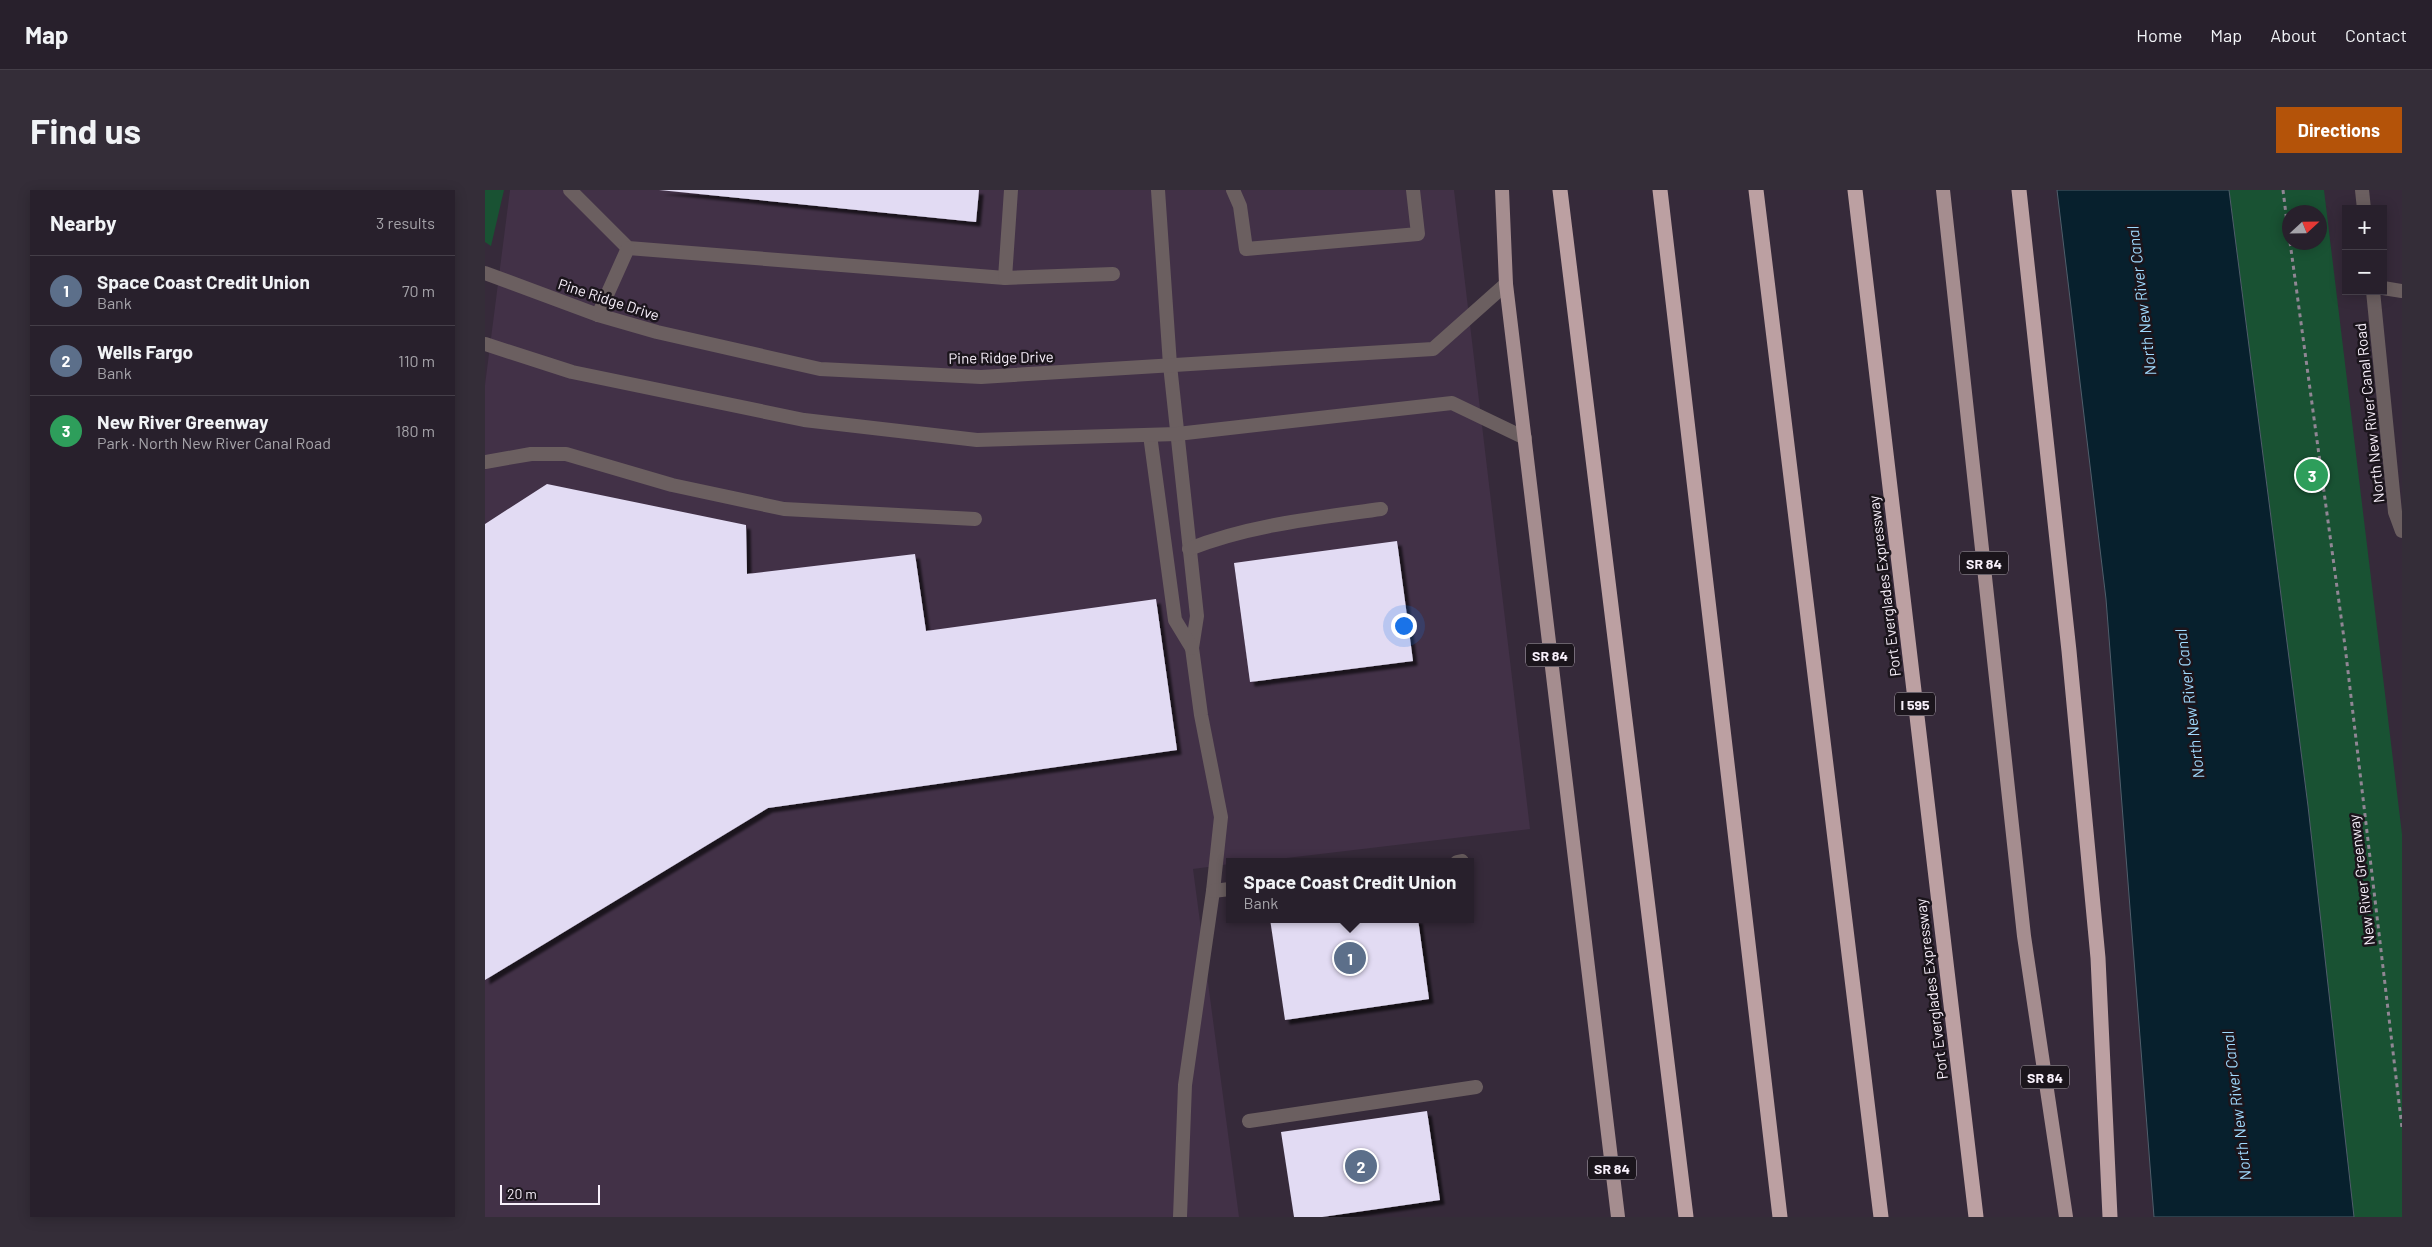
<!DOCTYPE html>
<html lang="en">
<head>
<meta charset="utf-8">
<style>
  body { margin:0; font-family:Barlow,sans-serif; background:#342d38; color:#f1f3f6 }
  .controls { position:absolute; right:15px; top:15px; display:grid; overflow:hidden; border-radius:0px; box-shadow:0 2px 12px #0003 }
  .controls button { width:45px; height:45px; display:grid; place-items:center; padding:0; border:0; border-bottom:1px solid #443e48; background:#28202c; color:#f1f3f6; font:25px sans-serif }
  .compass { position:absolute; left:1797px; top:15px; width:45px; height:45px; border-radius:50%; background:#28202c; box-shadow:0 2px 12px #0003; rotate:68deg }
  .scale { position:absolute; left:15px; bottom:12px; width:100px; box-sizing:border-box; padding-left:5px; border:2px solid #f8f0fb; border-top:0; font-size:14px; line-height:18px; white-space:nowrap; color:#f8f0fb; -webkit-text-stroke:4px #1b151c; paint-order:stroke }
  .you { position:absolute; left:918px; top:435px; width:18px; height:18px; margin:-12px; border:4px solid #fff; border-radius:50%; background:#1a73e8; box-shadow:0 0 0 8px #1a73e833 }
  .badge { display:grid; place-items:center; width:32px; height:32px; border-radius:50%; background:#b45309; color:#fff; font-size:16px; font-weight:700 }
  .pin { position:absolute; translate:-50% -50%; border:2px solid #fff; box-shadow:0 1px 5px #0006 }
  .popup { position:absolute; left:741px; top:668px; width:248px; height:65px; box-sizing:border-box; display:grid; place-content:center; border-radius:0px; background:#28202c; filter:drop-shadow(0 1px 4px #0005); font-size:16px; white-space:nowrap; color:#a5a3a9 }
  .popup b { font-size:19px; color:#f1f3f6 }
  .popup::after { content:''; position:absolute; left:50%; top:100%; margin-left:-10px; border:10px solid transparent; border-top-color:#28202c }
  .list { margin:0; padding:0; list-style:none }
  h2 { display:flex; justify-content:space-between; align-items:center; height:65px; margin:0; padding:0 20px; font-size:21px }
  h2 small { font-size:16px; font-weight:400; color:#a5a3a9 }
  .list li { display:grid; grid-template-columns:32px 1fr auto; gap:15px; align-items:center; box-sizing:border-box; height:70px; padding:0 20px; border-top:1px solid #443e48 }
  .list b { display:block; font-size:19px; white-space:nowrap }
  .list p { margin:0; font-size:16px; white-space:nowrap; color:#a5a3a9 }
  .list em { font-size:16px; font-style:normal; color:#a5a3a9 }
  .map { position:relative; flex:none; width:1917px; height:1027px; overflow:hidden; border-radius:0px }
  header { display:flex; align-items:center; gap:30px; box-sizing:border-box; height:70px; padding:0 25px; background:#28202c; border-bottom:1px solid #443e48 }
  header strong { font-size:24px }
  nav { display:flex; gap:28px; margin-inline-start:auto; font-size:18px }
  .intro { display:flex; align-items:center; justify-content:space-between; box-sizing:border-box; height:120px; padding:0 30px }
  h1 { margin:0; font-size:35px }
  .button { padding:12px 22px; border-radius:0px; background:#b45309; color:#fff; font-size:18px; font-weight:700 }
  main { display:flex; gap:30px; padding:0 30px }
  aside { flex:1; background:#28202c; border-radius:0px; box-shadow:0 2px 12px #0003 }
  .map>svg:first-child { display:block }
</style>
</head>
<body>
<header>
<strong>Map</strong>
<nav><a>Home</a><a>Map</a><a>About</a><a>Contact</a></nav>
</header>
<div class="intro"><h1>Find us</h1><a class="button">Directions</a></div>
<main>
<aside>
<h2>Nearby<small>3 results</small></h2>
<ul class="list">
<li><span class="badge" style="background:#5c6f8a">1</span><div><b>Space Coast Credit Union</b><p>Bank</p></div><em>70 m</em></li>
<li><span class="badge" style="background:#5c6f8a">2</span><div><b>Wells Fargo</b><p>Bank</p></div><em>110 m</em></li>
<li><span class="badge" style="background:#2e9e5b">3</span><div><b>New River Greenway</b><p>Park · North New River Canal Road</p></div><em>180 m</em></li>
</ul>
</aside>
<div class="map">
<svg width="1917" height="1027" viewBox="0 0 1917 1027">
  <defs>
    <filter id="shadow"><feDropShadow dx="4.5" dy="4.5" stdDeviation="1" flood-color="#0009"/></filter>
  </defs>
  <rect width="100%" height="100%" fill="#362a3a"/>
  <polygon fill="#423147" points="25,0 969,0 1045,639 768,672 745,672 745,674 708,679 754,1027 0,1027 0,195"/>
  <g fill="#195233" fill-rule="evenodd">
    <polygon points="0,0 19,0 6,56 0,52"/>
    <path d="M 1744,0 L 1839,0 L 1917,644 L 1917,1027 L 1869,1027 L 1823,616 ZM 1804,22 L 1834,22 L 1834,52 L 1804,52 Z"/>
  </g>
  <polygon fill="#07202d" stroke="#4f5e6b" points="1572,0 1744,0 1823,616 1869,1027 1669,1027 1621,409"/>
  <g fill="#e2dbf3" filter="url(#shadow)">
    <polygon points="174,0 494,0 491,32"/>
    <polygon points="62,294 261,335 262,384 430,364 441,441 671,409 692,560 283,618 0,790 0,334"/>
    <polygon points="912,351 928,471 765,492 749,373"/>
    <polygon points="785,729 933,729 944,809 800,830"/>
    <polygon points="942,921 955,1010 837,1027 809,1027 796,942"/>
  </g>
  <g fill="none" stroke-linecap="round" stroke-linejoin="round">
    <g stroke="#908694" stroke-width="3" stroke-dasharray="4 4" stroke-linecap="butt">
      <polyline points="1798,0 1804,49"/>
      <polyline points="1805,52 1860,456 1917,938"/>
    </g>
    <g stroke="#6b5f60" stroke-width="14">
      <polyline points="85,0 143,58 520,88"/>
      <polyline points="526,0 520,88 628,84"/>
      <polyline points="673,0 685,175 712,426 707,458 716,525 736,627 728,701 700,895 695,1027"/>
      <polyline points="748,0 755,16 761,59 933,44 928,0"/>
      <polyline points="1898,98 1917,101"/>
      <polyline points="113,125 143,58"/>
      <polyline points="665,245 690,430 707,458"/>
      <polyline points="0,272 46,264 81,264 187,295 299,319 490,329"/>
      <path d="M 704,359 C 764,335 832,328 896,319"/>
      <polyline points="972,672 977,671"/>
      <polyline points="728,701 745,699"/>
      <polyline points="764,931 991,897"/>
    </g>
    <g stroke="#6b5f60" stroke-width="14">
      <polyline points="1877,0 1879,19"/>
      <polyline points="1888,101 1910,322 1917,341"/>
    </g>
    <g stroke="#6b5f60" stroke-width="14">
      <polyline points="0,83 113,125 172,142 335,179 496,187 948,159 1021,94"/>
      <polyline points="0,154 87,182 319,230 492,250 692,244 967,213 1040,248"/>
    </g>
    <g stroke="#a58d8f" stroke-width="14">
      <polyline points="1017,0 1021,94 1133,1027"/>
      <polyline points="1458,0 1539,746 1581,1027"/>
    </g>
    <g stroke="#bca0a2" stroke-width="15">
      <polyline points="1075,0 1201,1027"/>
      <polyline points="1175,0 1295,1027"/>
      <polyline points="1271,0 1396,1027"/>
      <polyline points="1370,0 1491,1027"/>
      <polyline points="1534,0 1584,461 1613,768 1625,1027"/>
    </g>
  </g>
  <g text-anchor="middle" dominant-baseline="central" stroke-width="5" stroke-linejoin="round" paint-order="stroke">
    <g fill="#1b151c" stroke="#b6aeb8" stroke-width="1">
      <rect x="1475" y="361.5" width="48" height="23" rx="4"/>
      <rect x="1041" y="453.5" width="48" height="23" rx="4"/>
      <rect x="1410" y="502.5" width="40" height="23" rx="4"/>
      <rect x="1536" y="875.5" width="48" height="23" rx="4"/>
      <rect x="1103" y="966.5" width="48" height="23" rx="4"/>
    </g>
    <g font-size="14" font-weight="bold" fill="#f8f0fb">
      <text x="1499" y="373">SR 84</text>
      <text x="1065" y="465">SR 84</text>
      <text x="1430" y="514">I 595</text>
      <text x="1560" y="887">SR 84</text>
      <text x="1127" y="978">SR 84</text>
    </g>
    <g font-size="15" fill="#f8f0fb" stroke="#1b151c">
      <text transform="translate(124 109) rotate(18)">Pine Ridge Drive</text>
      <text transform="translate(516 167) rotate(-1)">Pine Ridge Drive</text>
      <text transform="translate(1884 223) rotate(-96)">North New River Canal Road</text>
      <text transform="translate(1399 396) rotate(-97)">Port Everglades Expressway</text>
      <text transform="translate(1876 690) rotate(-97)">New River Greenway</text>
      <text transform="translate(1446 799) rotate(-97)">Port Everglades Expressway</text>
    </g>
    <g font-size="16" font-style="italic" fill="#a0dafe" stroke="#1b151c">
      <text transform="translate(1656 111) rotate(-97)">North New River Canal</text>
      <text transform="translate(1704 514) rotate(-97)">North New River Canal</text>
      <text transform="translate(1751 916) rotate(-97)">North New River Canal</text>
    </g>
  </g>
</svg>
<div class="controls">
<button>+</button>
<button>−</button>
</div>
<svg class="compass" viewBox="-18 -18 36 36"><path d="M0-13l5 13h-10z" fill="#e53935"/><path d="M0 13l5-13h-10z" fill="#a5a3a9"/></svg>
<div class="scale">20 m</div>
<div class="you"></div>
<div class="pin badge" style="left:865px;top:768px;background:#5c6f8a">1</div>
<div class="popup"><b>Space Coast Credit Union</b>Bank</div>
<div class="pin badge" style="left:876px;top:976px;background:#5c6f8a">2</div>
<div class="pin badge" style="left:1827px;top:285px;background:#2e9e5b">3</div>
</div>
</main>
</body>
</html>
